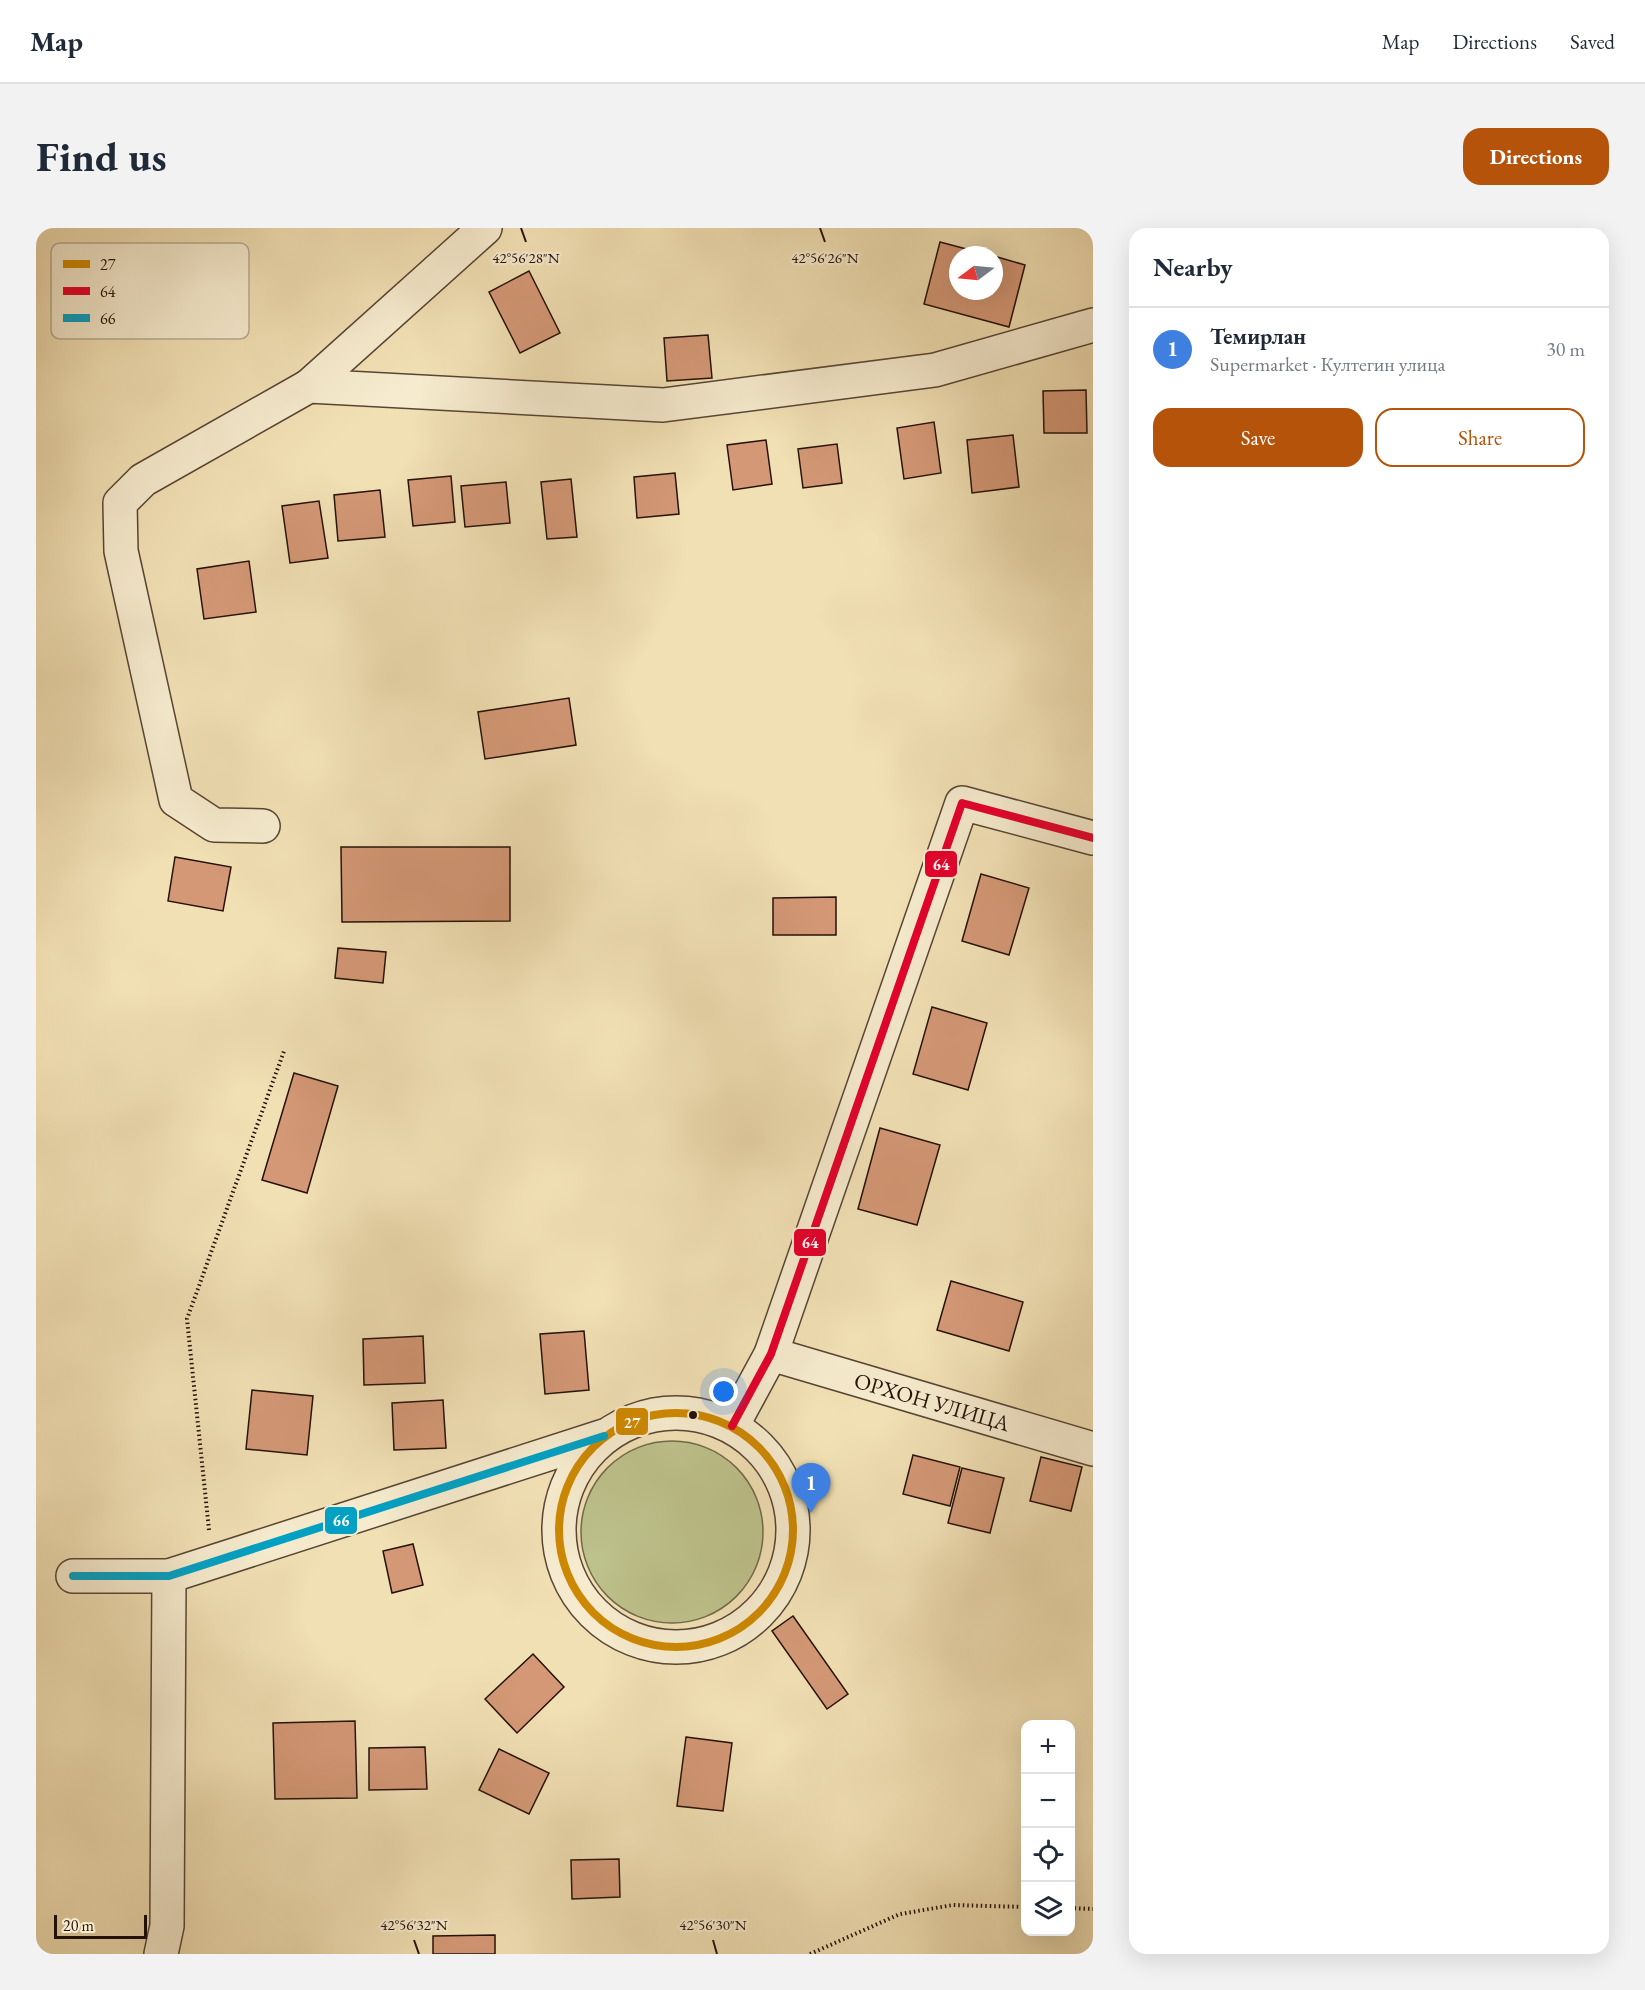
<!DOCTYPE html>
<html lang="en">
<head>
<meta charset="utf-8">
<style>
  body { margin:0; font-family:"EB Garamond",serif; background:#f2f2f3; color:#1f2937 }
  .controls { position:absolute; right:18px; bottom:18px; display:grid; overflow:hidden; border-radius:12px; box-shadow:0 6px 24px #0002 }
  .controls button { width:54px; height:54px; display:grid; place-items:center; padding:0; border:0; border-bottom:2px solid #e0e1e3; background:#fff; color:#1f2937; font:30px sans-serif }
  .compass { position:absolute; left:913px; top:18px; width:54px; height:54px; border-radius:50%; background:#fff; box-shadow:0 6px 24px #0002; rotate:254deg }
  .scale { position:absolute; left:18px; bottom:15px; width:93px; box-sizing:border-box; padding-left:6px; border:3px solid #251109; border-top:0; font-size:16px; line-height:21px; white-space:nowrap; color:#251109; -webkit-text-stroke:4px #f6ebce; paint-order:stroke }
  .you { position:absolute; left:688px; top:1164px; width:21px; height:21px; margin:-15px; border:4px solid #fff; border-radius:50%; background:#1a73e8; box-shadow:0 0 0 9px #1a73e833 }
  .badge { display:grid; place-items:center; width:39px; height:39px; border-radius:50%; background:#b45309; color:#fff; font-size:20px; font-weight:700 }
  .pin { position:absolute; translate:-50% -50px; filter:drop-shadow(0 2px 3px #0008) }
  .pin::after { content:''; position:absolute; top:32px; width:21px; height:18px; background:inherit; clip-path:polygon(0 0,100% 0,50% 100%) }
  .list { margin:0; padding:0; list-style:none }
  h2 { display:flex; justify-content:space-between; align-items:center; height:78px; margin:0; padding:0 24px; font-size:26px }
  h2 small { font-size:20px; font-weight:400; color:#747a83 }
  .list li { display:grid; grid-template-columns:39px 1fr auto; gap:18px; align-items:center; box-sizing:border-box; height:84px; padding:0 24px; border-top:2px solid #e0e1e3 }
  .list b { display:block; font-size:22px; white-space:nowrap }
  .list p { margin:0; font-size:20px; white-space:nowrap; color:#747a83 }
  .list em { font-size:20px; font-style:normal; color:#747a83 }
  .actions { display:flex; gap:12px; padding:18px 24px }
  .actions a { flex:1; padding:14px 0; border:2px solid #b45309; border-radius:18px; text-align:center; font-size:21px; color:#b45309 }
  .actions .main { background:#b45309; color:#fff }
  .icon { flex:none; width:33px; height:33px; fill:none; stroke:currentColor; stroke-width:2; stroke-linecap:round; stroke-linejoin:round }
  .map { position:relative; flex:none; width:1057px; height:1726px; overflow:hidden; border-radius:18px }
  header { display:flex; align-items:center; gap:36px; box-sizing:border-box; height:84px; padding:0 30px; background:#fff; border-bottom:2px solid #e0e1e3 }
  header strong { font-size:28px }
  nav { display:flex; gap:33px; margin-inline-start:auto; font-size:21px }
  .intro { display:flex; align-items:center; justify-content:space-between; box-sizing:border-box; height:144px; padding:0 36px }
  h1 { margin:0; font-size:42px }
  .button { padding:15px 27px; border-radius:18px; background:#b45309; color:#fff; font-size:21px; font-weight:700 }
  main { display:flex; gap:36px; padding:0 36px }
  aside { flex:1; background:#fff; border-radius:18px; box-shadow:0 6px 24px #0002 }
  .map>svg:first-child { display:block }
</style>
</head>
<body>
<header>
<strong>Map</strong>
<nav><a>Map</a><a>Directions</a><a>Saved</a></nav>
</header>
<div class="intro"><h1>Find us</h1><a class="button">Directions</a></div>
<main>
<div class="map">
<svg width="1057" height="1726" viewBox="0 0 1057 1726">
  <rect width="100%" height="100%" fill="#f1e0b4"/>
  <filter id="stains"><feTurbulence type="fractalNoise" baseFrequency=".00333" numOctaves="4"/><feColorMatrix values="0 0 0 0 .2 0 0 0 0 .09 0 0 0 0 .02 0 0 0 .5 -.17"/></filter>
  <radialGradient id="worn" r=".72"><stop offset=".6" stop-color="#630" stop-opacity="0"/><stop offset="1" stop-color="#630" stop-opacity=".3"/></radialGradient>
  <circle fill="#bdc18b" stroke="#71694a" stroke-width="1.5" cx="636" cy="1304" r="91"/>
  <g fill="#d49876" stroke="#251109" stroke-width="1.5">
    <polygon points="904,14 953,27 922,27 922,63 958,63 958,28 989,37 973,99 888,76"/>
    <polygon points="493,43 524,105 484,125 453,64"/>
    <polygon points="672,107 676,150 631,153 628,110"/>
    <polygon points="1050,162 1051,205 1008,205 1007,163"/>
    <polygon points="898,194 905,245 868,251 861,200"/>
    <polygon points="977,207 983,259 936,265 931,212"/>
    <polygon points="730,212 736,256 697,262 691,217"/>
    <polygon points="801,216 806,255 767,260 762,221"/>
    <polygon points="639,245 643,286 601,290 598,249"/>
    <polygon points="415,248 419,294 377,298 372,252"/>
    <polygon points="535,251 541,309 511,311 505,254"/>
    <polygon points="470,254 474,295 429,299 425,258"/>
    <polygon points="344,262 349,309 302,313 298,267"/>
    <polygon points="283,273 292,330 254,335 246,278"/>
    <polygon points="213,333 220,384 168,391 161,341"/>
    <polygon points="533,470 540,517 449,531 442,484"/>
    <polygon points="305,619 474,619 474,693 306,694"/>
    <polygon points="139,629 195,639 187,683 132,673"/>
    <polygon points="945,646 993,660 973,727 926,713"/>
    <polygon points="800,669 800,707 737,707 737,670"/>
    <polygon points="302,720 350,724 347,755 299,750"/>
    <polygon points="896,779 951,795 932,862 877,846"/>
    <polygon points="258,845 302,858 271,965 226,952"/>
    <polygon points="844,900 904,917 881,997 822,981"/>
    <polygon points="915,1053 987,1074 973,1123 901,1102"/>
    <polygon points="548,1103 553,1162 509,1166 504,1106"/>
    <polygon points="387,1108 389,1155 328,1157 327,1111"/>
    <polygon points="216,1162 277,1168 271,1227 210,1221"/>
    <polygon points="407,1172 410,1220 358,1222 356,1175"/>
    <polygon points="877,1227 924,1239 914,1278 867,1266"/>
    <polygon points="1005,1229 1046,1239 1035,1283 994,1273"/>
    <polygon points="926,1240 968,1250 954,1305 912,1295"/>
    <polygon points="377,1316 387,1357 356,1365 347,1323"/>
    <polygon points="757,1388 812,1466 791,1481 736,1403"/>
    <polygon points="497,1426 528,1459 481,1505 449,1471"/>
    <polygon points="319,1493 321,1570 239,1571 237,1495"/>
    <polygon points="650,1509 696,1515 687,1583 641,1578"/>
    <polygon points="389,1519 391,1561 333,1562 333,1520"/>
    <polygon points="463,1521 513,1545 493,1586 443,1562"/>
    <polygon points="583,1631 584,1669 536,1671 535,1632"/>
    <polygon points="459,1707 459,1726 397,1726 397,1708"/>
  </g>
  <g fill="none" stroke-linecap="round" stroke-linejoin="round">
    <defs>
      <g id="minor">
        <polyline points="273,158 449,0"/>
        <polyline points="227,598 178,597 140,572 85,323 84,275 107,252 273,158 627,177 899,142 1057,97"/>
        <polyline points="735,1126 1057,1221"/>
        <circle cx="640" cy="1302" r="117"/>
        <polyline points="696,1198 735,1126 926,575 1057,610"/>
        <polyline points="37,1348 133,1348 568,1208"/>
        <polyline points="125,1726 131,1698 133,1348"/>
      </g>
    </defs>
    <use href="#minor" stroke="#584534" stroke-width="36"/>
    <g stroke="#251109" stroke-width="4" stroke-dasharray="1.5 3" stroke-linecap="butt">
      <polyline points="173,1302 151,1091 248,823"/>
      <polyline points="1034,1680 1057,1681"/>
      <polyline points="0,1724 4,1726"/>
      <polyline points="774,1726 864,1686 917,1677 990,1679"/>
    </g>
    <use href="#minor" stroke="#f6ebce" stroke-width="33"/>
    <defs>
      <circle id="bus-1" cx="640" cy="1302" r="117"/>
      <polyline id="bus-2" points="696,1198 735,1126 926,575 1057,610"/>
      <polyline id="bus-3" points="37,1348 133,1348 568,1208"/>
    </defs>
    <use href="#bus-1" stroke="#f6ebce" stroke-width="12"/>
    <use href="#bus-2" stroke="#f6ebce" stroke-width="12"/>
    <use href="#bus-3" stroke="#f6ebce" stroke-width="12"/>
    <use href="#bus-1" stroke="#cd8802" stroke-width="8"/>
    <use href="#bus-2" stroke="#e4002b" stroke-width="8"/>
    <use href="#bus-3" stroke="#02a1c4" stroke-width="8"/>
  </g>
  <path fill="none" stroke="#251109" stroke-width="2" d="M 485,0 L 490,14M 784,0 L 789,14M 378,1712 L 383,1726M 677,1712 L 681,1726"/>
  <circle fill="#251109" stroke="#f6ebce" stroke-width="2" cx="657" cy="1187" r="5"/>
  <g text-anchor="middle" dominant-baseline="central" stroke-width="4.5" stroke-linejoin="round" paint-order="stroke">
    <g font-size="22" fill="#251109" stroke="#f6ebce">
      <text transform="translate(896 1174) rotate(16)">ОРХОН УЛИЦА</text>
    </g>
  </g>
  <rect x="15" y="15" width="198" height="96" rx="9" fill="#f6ebce" stroke="#b7aa93" stroke-width="1.5"/>
  <rect x="27" y="32" width="27" height="8" fill="#cd8802"/>
  <rect x="27" y="59" width="27" height="8" fill="#e4002b"/>
  <rect x="27" y="86" width="27" height="8" fill="#02a1c4"/>
  <g font-size="16" fill="#251109">
    <text x="64" y="42">27</text>
    <text x="64" y="69">64</text>
    <text x="64" y="96">66</text>
  </g>
  <g font-size="15" text-anchor="middle" fill="#251109" stroke="#f6ebce" stroke-width="4.5" stroke-linejoin="round" paint-order="stroke">
    <text x="490" y="35">42°56'28"N</text>
    <text x="789" y="35">42°56'26"N</text>
    <text x="378" y="1702">42°56'32"N</text>
    <text x="677" y="1702">42°56'30"N</text>
  </g>
  <g stroke="#f6ebce" stroke-width="2">
    <rect x="888" y="622" width="34" height="28" rx="6" fill="#e4002b"/>
    <rect x="757" y="1000" width="34" height="29" rx="6" fill="#e4002b"/>
    <rect x="579" y="1179" width="34" height="29" rx="6" fill="#cd8802"/>
    <rect x="288" y="1278" width="34" height="29" rx="6" fill="#02a1c4"/>
  </g>
  <g font-size="16" text-anchor="middle" font-weight="bold" fill="#fff">
    <text x="905" y="642">64</text>
    <text x="774" y="1020">64</text>
    <text x="596" y="1200">27</text>
    <text x="305" y="1298">66</text>
  </g>
  <rect width="100%" height="100%" filter="url(#stains)"/>
  <rect width="100%" height="100%" fill="url(#worn)"/>
</svg>
<div class="controls">
<button>+</button>
<button>−</button>
<button><svg class="icon" aria-label="locate" viewBox="0 0 24 24"><circle cx="12" cy="12" r="6"/><path d="M12 2v4M12 18v4M2 12h4M18 12h4"/></svg></button>
<button><svg class="icon" aria-label="layers" viewBox="0 0 24 24"><path d="M12 4l9 5-9 5-9-5zM3 14l9 5 9-5"/></svg></button>
</div>
<svg class="compass" viewBox="-18 -18 36 36"><path d="M0-13l5 13h-10z" fill="#e53935"/><path d="M0 13l5-13h-10z" fill="#747a83"/></svg>
<div class="scale">20 m</div>
<div class="you"></div>
<div class="pin badge" style="left:775px;top:1285px;background:#3f7fe0">1</div>
</div>
<aside>
<h2>Nearby<small></small></h2>
<ul class="list">
<li><span class="badge" style="background:#3f7fe0">1</span><div><b>Темирлан</b><p>Supermarket · Култегин улица</p></div><em>30 m</em></li>
</ul>
<div class="actions"><a class="main">Save</a><a>Share</a></div>
</aside>
</main>
</body>
</html>
